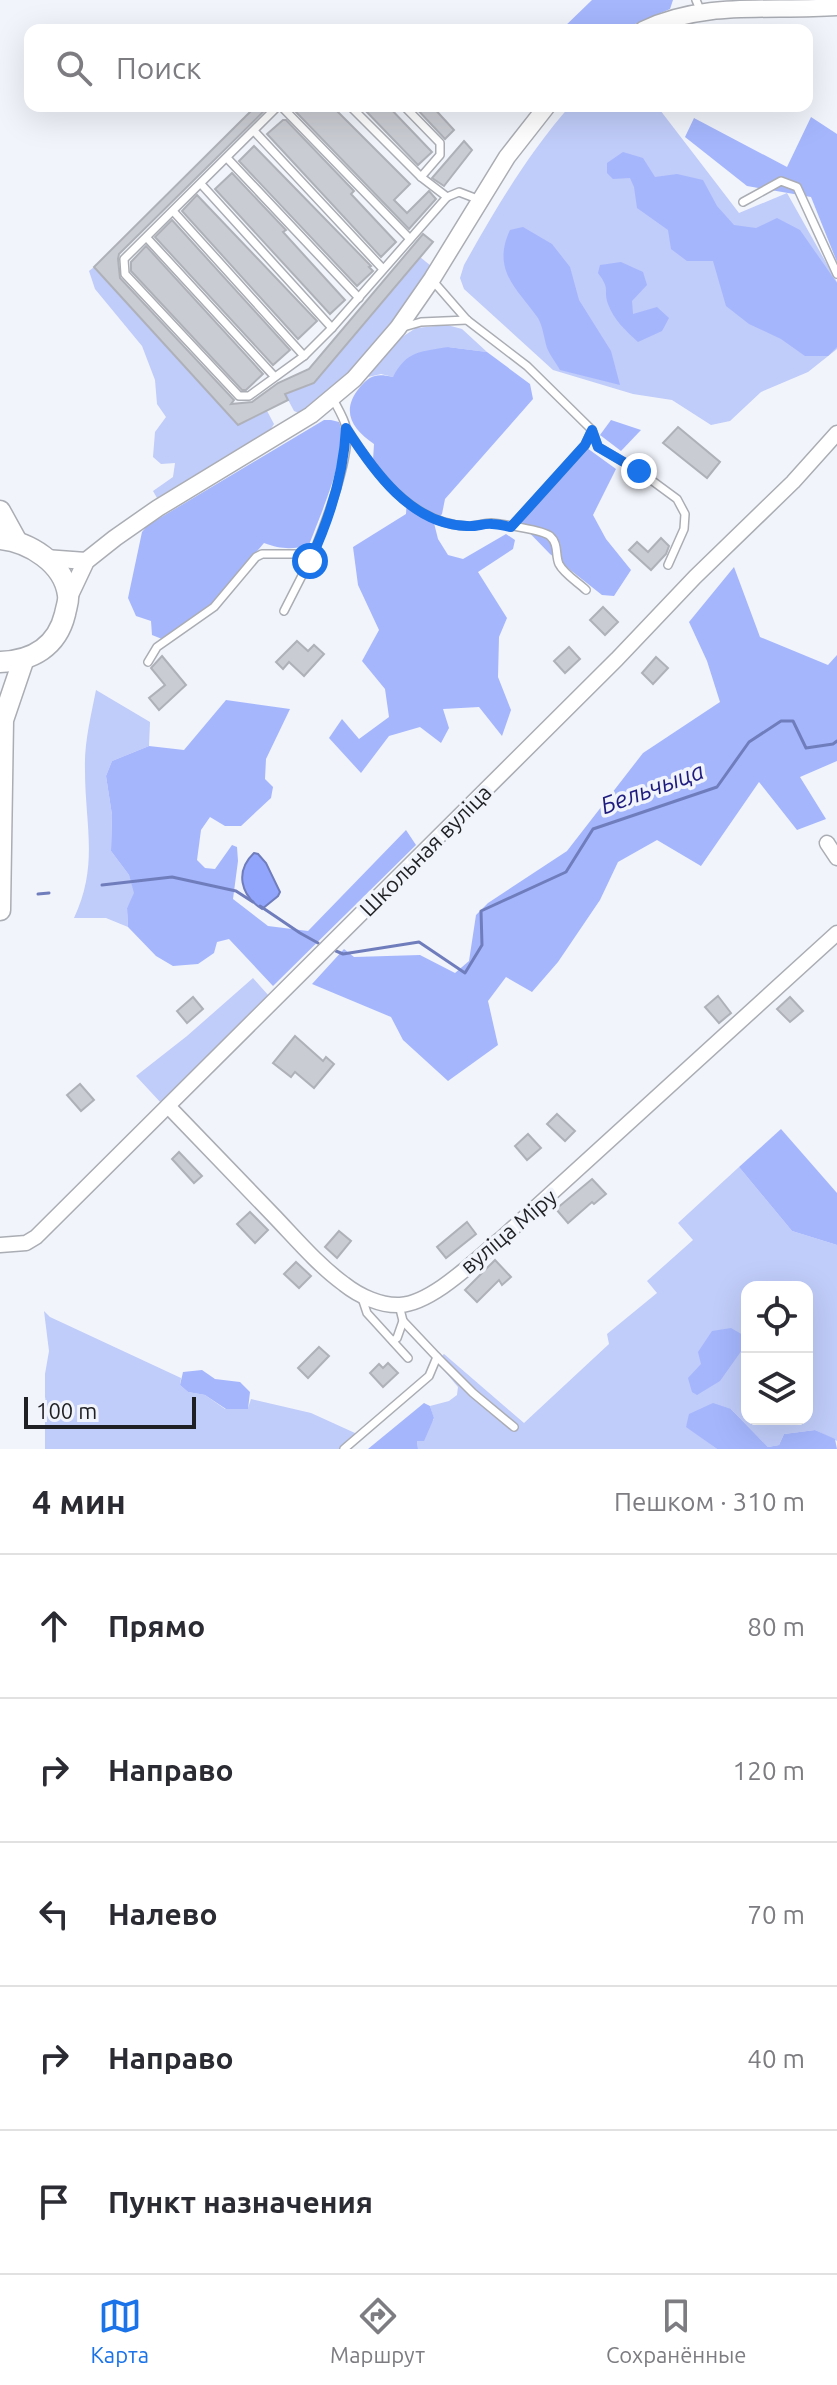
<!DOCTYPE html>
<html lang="ru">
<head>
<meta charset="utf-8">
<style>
  body { margin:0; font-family:Ubuntu,sans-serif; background:#f2f2f3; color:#2b2b33 }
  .controls { position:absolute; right:24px; bottom:24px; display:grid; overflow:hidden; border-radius:16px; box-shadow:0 8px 32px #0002 }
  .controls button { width:72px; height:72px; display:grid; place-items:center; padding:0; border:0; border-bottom:2px solid #e1e1e2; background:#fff; color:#2b2b33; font:40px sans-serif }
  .scale { position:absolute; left:24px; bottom:20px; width:172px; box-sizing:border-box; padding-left:8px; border:4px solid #1f2023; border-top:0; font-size:22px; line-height:28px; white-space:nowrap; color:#1f2023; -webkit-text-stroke:6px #f1f4fb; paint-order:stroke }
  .stop { position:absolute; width:24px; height:24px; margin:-18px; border:6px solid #1a73e8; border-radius:50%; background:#fff }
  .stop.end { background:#1a73e8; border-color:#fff; box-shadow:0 2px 8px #0008 }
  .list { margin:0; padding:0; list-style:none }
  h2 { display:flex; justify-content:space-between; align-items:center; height:104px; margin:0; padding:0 32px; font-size:34px }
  h2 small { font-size:26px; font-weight:400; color:#7c7c81 }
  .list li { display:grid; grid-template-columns:52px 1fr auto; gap:24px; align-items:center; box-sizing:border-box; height:144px; padding:0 32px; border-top:2px solid #e1e1e2 }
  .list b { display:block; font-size:30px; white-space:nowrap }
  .list em { font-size:26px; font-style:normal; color:#7c7c81 }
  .icon { flex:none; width:44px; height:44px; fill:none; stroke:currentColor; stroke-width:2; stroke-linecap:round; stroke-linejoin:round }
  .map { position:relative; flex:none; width:837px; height:1449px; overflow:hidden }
  .search { position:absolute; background:#fff; box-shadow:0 8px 32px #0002; left:24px; right:24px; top:24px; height:88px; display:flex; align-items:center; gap:20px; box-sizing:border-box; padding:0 28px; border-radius:16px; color:#7c7c81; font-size:30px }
  .sheet { height:824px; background:#fff }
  nav { display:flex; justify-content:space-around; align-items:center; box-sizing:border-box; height:112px; border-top:2px solid #e1e1e2; background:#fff; font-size:22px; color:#7c7c81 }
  nav a { display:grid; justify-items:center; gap:4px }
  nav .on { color:#1a73e8 }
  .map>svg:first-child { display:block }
</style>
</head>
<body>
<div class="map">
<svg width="837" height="1449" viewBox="0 0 837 1449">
  <rect width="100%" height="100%" fill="#f1f4fb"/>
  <g fill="#c0ccf9" fill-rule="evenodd">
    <path d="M 570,106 L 657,106 L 739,213 L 787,193 L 837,282 L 837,349 L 808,372 L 761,392 L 730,421 L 711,425 L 672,400 L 633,394 L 553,370 L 464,289 L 460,278 L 464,265 C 496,208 527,155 570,106 Z"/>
    <polygon points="420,257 431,266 392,324 350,373 299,413 294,411 285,394"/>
    <polygon points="94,267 238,425 266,409 274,424 269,432 157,498 153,491 173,477 175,463 161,464 153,457 155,432 166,417 157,404 155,380 142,346 95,289 89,271"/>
    <polygon points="447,325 462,329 487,352 448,347 393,377 381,374 368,377 399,339 416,328"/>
    <path d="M 96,690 L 150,722 L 149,746 L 112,761 L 106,776 L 112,815 L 111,851 L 129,875 L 135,893 L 127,908 L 128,927 L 106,918 L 74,918 C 99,865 85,825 85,770 C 84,743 91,716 96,690 Z"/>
    <polygon points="253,978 269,996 162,1104 136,1076 187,1036"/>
    <path d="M 739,1167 L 792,1231 L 837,1245 L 837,1441 L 815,1430 L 784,1434 L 779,1445 L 768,1447 L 731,1409 L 686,1426 L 717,1449 L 418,1449 L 417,1441 L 434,1419 L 430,1406 L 449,1401 L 457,1395 L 458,1387 L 436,1361 L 444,1354 L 524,1423 L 609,1344 L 607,1334 L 657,1293 L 647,1281 L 693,1240 L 678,1223 ZM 747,1287 L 807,1287 L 807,1419 L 747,1419 Z"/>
    <polygon points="44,1311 50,1317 181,1378 180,1385 188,1392 205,1395 225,1409 248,1408 251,1399 311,1413 355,1433 350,1449 45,1449 45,1374 49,1351"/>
  </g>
  <g fill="#a5b6fd">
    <polygon points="592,0 673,0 670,9 621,30 561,30"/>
    <polygon points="811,117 837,134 837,262 811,197 747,186 685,137 694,118 787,167"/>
    <polygon points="623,152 643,158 655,177 677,174 703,180 717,206 734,225 756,228 777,218 800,230 837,283 837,347 828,356 805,356 781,339 749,324 726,306 713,261 687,261 671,249 668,230 637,208 634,187 630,178 613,179 607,173 607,163"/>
    <path d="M 523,227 L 552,244 L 570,267 L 579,300 L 611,351 L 620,385 L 560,370 C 556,363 550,355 547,348 C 544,338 543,327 538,318 C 518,289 491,271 510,230 Z"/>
    <path d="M 621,262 L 643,272 L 647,285 L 632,301 L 633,314 L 657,307 L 669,318 L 662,331 L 638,342 C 626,331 614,320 608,304 C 603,289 611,290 598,273 L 600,265 Z"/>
    <path d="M 448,347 L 487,352 L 530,384 L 533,399 L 445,499 L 442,514 L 434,523 L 438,539 L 448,555 L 463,559 L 506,534 L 515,540 L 513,549 L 478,572 L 507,618 L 499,637 L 498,677 L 511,710 L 502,736 L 479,707 L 443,709 L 449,728 L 441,743 L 420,727 L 389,736 L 361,773 L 329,738 L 342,719 L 359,739 L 389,717 L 385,689 L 362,661 L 379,630 L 358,585 L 353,547 L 406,514 L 407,497 L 397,490 L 373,461 L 374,444 C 352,429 340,411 360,387 C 370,375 377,373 393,377 C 407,350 421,352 448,347 Z"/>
    <path d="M 324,420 L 331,420 L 339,422 C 351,447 319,518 309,545 C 291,550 281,549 264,543 L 213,603 L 162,639 L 152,635 L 151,621 L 136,616 L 128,598 L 142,532 L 148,525 Z"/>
    <polygon points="611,420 641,430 621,451 600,435"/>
    <polygon points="587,448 616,469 593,515 606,539 631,570 614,596 602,595 550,554 519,522"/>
    <polygon points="734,567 760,637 828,665 837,655 837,761 800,777 826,819 797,830 759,782 701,866 657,840 618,862 600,900 558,962 532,992 506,977 488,1001 498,1045 448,1081 403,1040 391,1017 312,984 344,949 354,957 420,955 455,973 469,961 476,915 488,903 567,851 643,753 720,702 707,661 689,622"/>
    <polygon points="226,700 290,709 266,759 265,779 273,787 271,798 241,826 225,826 210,817 201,830 197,860 205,868 215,869 232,845 237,847 238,861 233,899 268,926 308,931 406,830 416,845 273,986 229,939 217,942 214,953 198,964 173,966 156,956 128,927 127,908 134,893 129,875 111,851 112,815 106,776 112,761 149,746 184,750"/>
    <polygon points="781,1129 837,1193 837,1245 792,1231 739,1167"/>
    <polygon points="731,1328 743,1335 742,1350 720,1381 697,1395 692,1392 688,1378 701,1364 698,1352 712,1331"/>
    <polygon points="202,1370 215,1379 240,1382 250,1392 248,1409 226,1409 205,1395 188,1392 180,1385 183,1372"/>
    <polygon points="424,1403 430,1406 434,1418 424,1441 417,1441 418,1449 368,1449"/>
    <polygon points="713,1403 731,1409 768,1447 779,1445 784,1434 815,1430 835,1439 837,1449 717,1449 686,1427 689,1414"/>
  </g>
  <path fill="#92a5fd" stroke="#707dbc" stroke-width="2" d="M 254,853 L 258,854 L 266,863 L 280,892 L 278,896 L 262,909 C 240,895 235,871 254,853 Z"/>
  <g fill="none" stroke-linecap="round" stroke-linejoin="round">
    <g stroke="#707dbc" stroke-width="3">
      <polyline points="102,885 172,877 236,891 253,902"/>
      <polyline points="38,894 49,893"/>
      <polyline points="260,906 300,933 318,943"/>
      <polyline points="336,951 343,954 419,942 465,973 482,945 481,911 566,872 593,829 717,787 749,742 781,721 793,721 806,748 833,744 837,741"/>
    </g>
  </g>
  <g fill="#caccd3" stroke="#afb1b8" stroke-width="2">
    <polygon points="256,106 269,106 119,254 118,259 120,278 234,400 231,404 252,402 278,383 309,369 423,234 433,242 314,383 285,394 288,400 238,425 94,267"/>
    <polygon points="300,106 332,106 410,184 394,200 407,213 429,191 436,199 409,229 295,111"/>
    <polygon points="361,106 388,106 432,152 418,165"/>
    <polygon points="414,106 432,106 454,130 445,139"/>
    <polygon points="283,120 286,120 354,191 351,194 396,242 381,257 267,134"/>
    <polygon points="464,141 472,150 444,186 432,178"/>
    <polygon points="254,146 371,266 369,267 373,271 357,286 239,161"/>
    <polygon points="232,173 286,230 283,232 345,300 330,314 215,189"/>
    <polygon points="197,195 317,321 298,339 182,211"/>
    <polygon points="172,220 290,350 273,365 155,237"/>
    <polygon points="146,246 263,374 246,390 242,390 131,271 131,262"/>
    <polygon points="678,427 720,462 707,478 663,443"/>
    <polygon points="661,538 669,546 666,554 651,570 629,550 637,542 648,552"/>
    <polygon points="603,607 618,622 605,635 590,620"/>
    <polygon points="297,641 308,651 314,645 324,654 304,676 289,662 283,669 276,662"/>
    <polygon points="569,647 580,659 565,673 554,661"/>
    <polygon points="162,656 186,685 159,710 149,698 165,685 151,668"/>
    <polygon points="656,657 668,668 653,684 642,673"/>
    <polygon points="718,996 731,1013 719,1023 705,1007"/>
    <polygon points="193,997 203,1009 187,1023 177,1011"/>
    <polygon points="790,997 803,1011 790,1022 777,1009"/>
    <polygon points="295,1036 323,1061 326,1057 334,1064 314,1088 295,1072 291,1077 273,1063"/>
    <polygon points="80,1084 94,1100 81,1111 67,1095"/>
    <polygon points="557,1114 575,1131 565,1141 547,1124"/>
    <polygon points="528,1134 541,1148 527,1160 515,1146"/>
    <polygon points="179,1152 202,1176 194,1183 172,1159"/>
    <polygon points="592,1179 606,1194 594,1204 592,1202 568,1223 556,1209"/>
    <polygon points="250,1212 268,1230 255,1243 237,1224"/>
    <polygon points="467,1222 476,1234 446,1258 437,1247"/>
    <polygon points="339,1231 351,1241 337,1258 325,1247"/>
    <polygon points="495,1260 511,1277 502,1285 499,1280 477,1302 465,1290"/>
    <polygon points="296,1262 311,1276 299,1288 284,1274"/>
    <polygon points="319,1347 329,1356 308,1378 298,1368"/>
    <polygon points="388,1363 398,1373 383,1387 370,1373 379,1364 383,1368"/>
  </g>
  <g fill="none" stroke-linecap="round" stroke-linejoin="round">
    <defs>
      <g id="service">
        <polyline points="696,0 701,12"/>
        <polyline points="278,106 124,259 125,274 239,396 249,396 304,356 332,328 447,197"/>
        <polyline points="281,106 409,238"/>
        <polyline points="350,106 421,177 447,197 459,192 480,200"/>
        <polyline points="404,106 440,143 440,155 421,177"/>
        <polyline points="254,131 383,269"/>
        <polyline points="227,158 359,298"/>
        <polyline points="201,184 332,328"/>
        <polyline points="743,202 781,181 797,187 837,274"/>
        <polyline points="173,211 304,356"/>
        <polyline points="147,238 274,376"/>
        <polyline points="433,281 467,320 527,366 592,430 585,445 511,527"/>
        <polyline points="400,328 421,322 467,320"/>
        <path d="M 347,429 C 374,472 411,523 466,526 C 474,527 483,523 491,523 C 501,524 543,530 550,536 C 559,544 555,555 559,564 C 564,574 579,583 586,590"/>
        <polyline points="592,430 598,447 639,471 677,499 685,514 684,529 668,565"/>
        <polyline points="284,611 313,554"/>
        <path d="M 148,662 L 157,647 L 214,607 L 256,557 L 262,554 L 313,554 C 324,526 352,456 346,427 C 344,418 337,407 333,399"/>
        <polyline points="362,1298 367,1313 408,1358"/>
        <polyline points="399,1305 403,1321 437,1357 473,1393 514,1427"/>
        <polyline points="393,1341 397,1338 403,1321"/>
        <polyline points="344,1449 429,1376 437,1357"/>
      </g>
      <g id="minor">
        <polyline points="827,843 837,858"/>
        <path d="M 168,1106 C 204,1143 239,1180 274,1216 C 296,1239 318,1265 344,1284 C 359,1296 381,1306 400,1305 C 433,1303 476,1259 501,1239 L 837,933"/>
        <polyline points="0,1245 26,1243 36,1237 617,659 695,577 793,482 837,433"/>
      </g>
      <g id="tertiary">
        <path d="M 643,30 C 704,0 772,12 837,7"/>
        <polyline points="45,558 86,561"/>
        <polyline points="69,597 86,561 115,538 158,508 311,415 354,379 398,328 432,279 507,157 547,106"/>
      </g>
      <g id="primary">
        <polyline points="0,511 16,540"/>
        <path d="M 0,539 C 29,542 64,563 68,595 C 69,601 66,608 65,614 C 57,647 32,661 0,662"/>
        <polyline points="0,910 3,720 23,661"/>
      </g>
    </defs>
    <use href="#service" stroke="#abadb4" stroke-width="10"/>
    <use href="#minor" stroke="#abadb4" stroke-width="17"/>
    <use href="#tertiary" stroke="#abadb4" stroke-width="19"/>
    <use href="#primary" stroke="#abadb4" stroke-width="23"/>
    <use href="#service" stroke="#fff" stroke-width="7"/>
    <use href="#minor" stroke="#fff" stroke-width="14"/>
    <use href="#tertiary" stroke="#fff" stroke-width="16"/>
    <use href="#primary" stroke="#fff" stroke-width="20"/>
  </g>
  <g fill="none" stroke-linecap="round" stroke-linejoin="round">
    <path stroke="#1a73e8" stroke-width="10" d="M 310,561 C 329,520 344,472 346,428 C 373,470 411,525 467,526 C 476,527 484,523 492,524 C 498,524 505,526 511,527 L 585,445 L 592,430 L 598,447 L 639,471"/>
  </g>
  <g text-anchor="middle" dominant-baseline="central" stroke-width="7" stroke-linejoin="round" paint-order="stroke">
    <g font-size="22" fill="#1f2023" stroke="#f1f4fb">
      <text transform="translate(425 850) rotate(-45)">Школьная вуліца</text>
      <text transform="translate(508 1231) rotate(-40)">вуліца Міру</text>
    </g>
    <g font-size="24" font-style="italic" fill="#1e1b7e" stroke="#f1f4fb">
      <text transform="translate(652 788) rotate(-20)">Бельчыца</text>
    </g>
  </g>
</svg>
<div class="controls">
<button><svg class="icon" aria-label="locate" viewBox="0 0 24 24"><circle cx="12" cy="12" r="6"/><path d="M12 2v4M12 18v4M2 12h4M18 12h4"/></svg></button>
<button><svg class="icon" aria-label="layers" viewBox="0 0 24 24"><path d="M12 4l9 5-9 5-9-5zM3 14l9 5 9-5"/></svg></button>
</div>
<div class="scale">100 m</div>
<div class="stop" style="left:310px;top:561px"></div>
<div class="stop end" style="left:639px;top:471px"></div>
<div class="search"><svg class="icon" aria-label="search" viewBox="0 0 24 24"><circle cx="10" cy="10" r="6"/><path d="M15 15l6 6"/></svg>Поиск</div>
</div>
<section class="sheet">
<h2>4 мин<small>Пешком · 310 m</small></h2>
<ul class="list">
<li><svg class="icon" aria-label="ahead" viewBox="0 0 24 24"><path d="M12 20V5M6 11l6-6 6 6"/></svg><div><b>Прямо</b></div><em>80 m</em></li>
<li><svg class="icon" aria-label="right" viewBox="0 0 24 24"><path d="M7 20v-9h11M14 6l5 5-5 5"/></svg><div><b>Направо</b></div><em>120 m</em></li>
<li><svg class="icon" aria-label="left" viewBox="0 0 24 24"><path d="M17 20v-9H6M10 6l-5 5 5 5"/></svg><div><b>Налево</b></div><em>70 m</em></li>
<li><svg class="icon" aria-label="right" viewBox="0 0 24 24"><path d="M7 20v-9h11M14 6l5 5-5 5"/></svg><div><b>Направо</b></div><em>40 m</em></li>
<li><svg class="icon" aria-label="arrive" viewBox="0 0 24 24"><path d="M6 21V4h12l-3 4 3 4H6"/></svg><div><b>Пункт назначения</b></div></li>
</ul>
</section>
<nav>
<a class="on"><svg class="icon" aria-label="map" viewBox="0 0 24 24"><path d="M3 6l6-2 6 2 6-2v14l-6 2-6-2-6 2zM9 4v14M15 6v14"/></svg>Карта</a>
<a><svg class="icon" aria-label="directions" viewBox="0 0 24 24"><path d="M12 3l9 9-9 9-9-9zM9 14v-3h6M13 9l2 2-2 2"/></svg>Маршрут</a>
<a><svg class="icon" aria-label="saved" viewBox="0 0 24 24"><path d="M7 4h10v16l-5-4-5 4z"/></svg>Сохранённые</a>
</nav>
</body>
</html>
